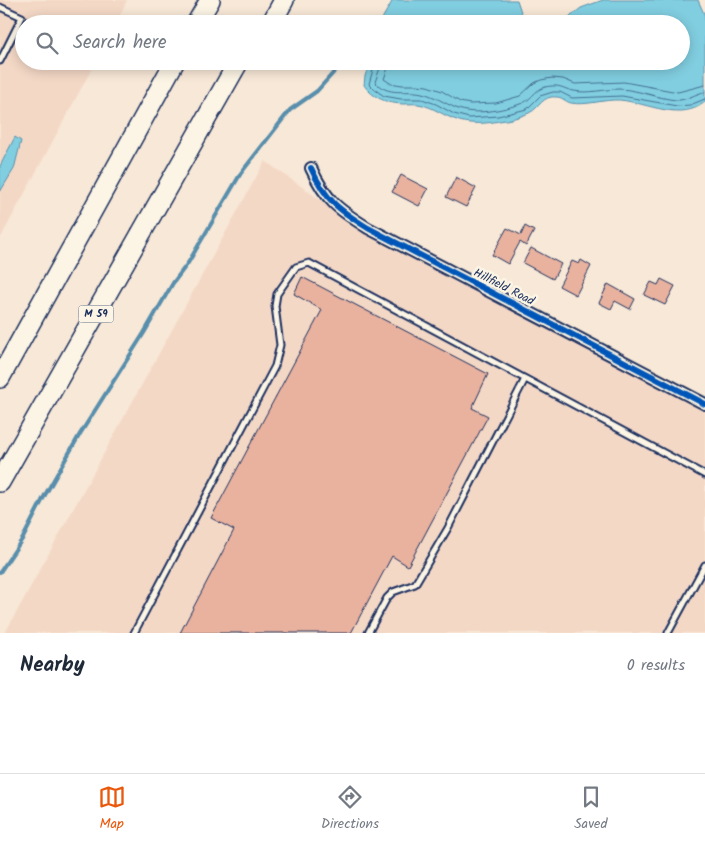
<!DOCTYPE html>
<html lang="en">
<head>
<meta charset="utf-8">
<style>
  body { margin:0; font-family:Kalam,sans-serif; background:#f2f2f3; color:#1f2937 }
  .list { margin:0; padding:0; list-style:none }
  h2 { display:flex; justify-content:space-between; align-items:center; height:65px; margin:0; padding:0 20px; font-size:21px }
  h2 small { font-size:16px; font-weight:400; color:#747a83 }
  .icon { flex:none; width:28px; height:28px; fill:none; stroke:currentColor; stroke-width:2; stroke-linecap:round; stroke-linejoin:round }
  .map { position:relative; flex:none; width:705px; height:633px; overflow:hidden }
  .search { position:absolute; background:#fff; box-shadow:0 2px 12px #0003; left:15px; right:15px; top:15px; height:55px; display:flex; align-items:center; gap:12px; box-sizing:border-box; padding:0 18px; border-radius:28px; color:#747a83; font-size:19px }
  .sheet { height:140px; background:#fff }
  nav { display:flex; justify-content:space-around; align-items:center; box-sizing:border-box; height:70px; border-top:1px solid #e0e1e3; background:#fff; font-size:14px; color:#747a83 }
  nav a { display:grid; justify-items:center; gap:2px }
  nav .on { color:#ea580c }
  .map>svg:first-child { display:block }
</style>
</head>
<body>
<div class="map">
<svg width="705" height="633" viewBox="0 0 705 633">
  <rect width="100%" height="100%" fill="#f8e8d7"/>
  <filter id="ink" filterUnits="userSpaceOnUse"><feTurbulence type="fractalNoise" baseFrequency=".02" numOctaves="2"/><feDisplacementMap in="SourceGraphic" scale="10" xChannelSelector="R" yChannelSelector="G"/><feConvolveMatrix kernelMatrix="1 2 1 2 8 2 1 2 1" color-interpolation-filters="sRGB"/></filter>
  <g filter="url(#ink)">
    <g fill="#f4d8c6">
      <polygon points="0,0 127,0 116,24 24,24 24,61 96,61 0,239"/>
      <polygon points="265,161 362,229 404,252 705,410 705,633 5,633"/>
    </g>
    <g fill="#81cee0" stroke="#588eac">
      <polygon points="393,0 517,0 525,24 379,24"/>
      <path d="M 603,0 L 698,0 L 705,16 L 705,102 C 681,122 648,103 620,100 C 604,99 586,106 571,103 C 566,102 562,97 557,97 C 542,95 540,108 529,113 C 520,117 509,120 499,121 C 485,124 467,125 454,119 C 443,115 434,108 423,105 C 416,103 411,104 404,104 C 389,104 372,98 364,85 L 365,76 L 369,65 L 366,61 L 681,61 L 681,24 L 561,24 L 581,8 Z"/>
      <polygon points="15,137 21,141 14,169 0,192 0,166"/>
    </g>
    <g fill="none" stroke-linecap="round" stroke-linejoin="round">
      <g stroke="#446f92" stroke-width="1">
        <polyline points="373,61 374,66 369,84 374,89 384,96 401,99 422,99 436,104 454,114 469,118 498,116 527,109 540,96 553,92 560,92 572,98 622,96 677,106 690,105 705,99"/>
        <path d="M 380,61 L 380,68 L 375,82 C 389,97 405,89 422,93 C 435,96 444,103 456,108 C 474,116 503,110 520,104 C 534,100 533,87 552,86 C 561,85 566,90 574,91 C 588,94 605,89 620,89 C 639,90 657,98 676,100 C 687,101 695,93 705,92"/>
        <polyline points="388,61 388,68 384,79 390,83 402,85 417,85 427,86 442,91 460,102 470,104 496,103 520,96 534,83 541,80 552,78 563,79 575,84 624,82 678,92 705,85"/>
      </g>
      <polyline stroke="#588eac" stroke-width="4" points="0,572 23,538 45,495 80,434 144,333 173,283 188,263 241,173 290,110 317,91 335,71 348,61"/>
    </g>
    <g fill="#e9b29f" stroke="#1b2f5e">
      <polygon points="401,175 428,189 419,206 392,192"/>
      <polygon points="456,177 476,188 466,207 446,197"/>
      <polygon points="525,226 534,231 526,246 520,242 508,264 492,255 507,228 521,235"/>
      <polygon points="531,248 561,264 553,279 523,263"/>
      <polygon points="581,260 591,266 576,295 559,286 572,261 579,264"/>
      <polygon points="302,277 488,374 472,408 488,416 408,566 392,556 351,633 180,633 234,530 211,518 322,310 294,294"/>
      <polygon points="661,279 675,286 665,305 644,295 651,282 658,285"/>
      <polygon points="608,284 635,299 630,309 615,301 611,309 599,303"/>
    </g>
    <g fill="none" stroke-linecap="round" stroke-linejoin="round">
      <defs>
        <g id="lane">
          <polyline points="0,7 22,17 0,61"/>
          <polyline points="134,633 275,366 280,345 275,306 277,294 296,267 309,263 705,475"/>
          <polyline points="368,633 387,598 393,592 415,584 448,528 525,379"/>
          <polyline points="668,633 705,565"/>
        </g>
        <path id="street" d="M 311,168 C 326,201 339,210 368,228 L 705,404"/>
        <g id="highway">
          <polyline points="196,24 210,0"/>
          <polyline points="271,24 284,0"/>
          <polyline points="0,378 175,61"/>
          <polyline points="0,482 239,61"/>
        </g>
      </defs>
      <use href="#lane" stroke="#1b2f5e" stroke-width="9"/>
      <use href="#street" stroke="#1b2f5e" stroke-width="14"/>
      <use href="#highway" stroke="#1b2f5e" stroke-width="22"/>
      <use href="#lane" stroke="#fcf5e5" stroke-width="5"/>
      <use href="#street" stroke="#fcf5e5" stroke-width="10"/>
      <use href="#highway" stroke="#fcf5e5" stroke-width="19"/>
      <defs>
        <path id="cycleway" d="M 311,168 C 326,201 339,210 368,228 L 705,404"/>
      </defs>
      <use href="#cycleway" stroke="#fcf5e5" stroke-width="9"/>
      <use href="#cycleway" stroke="#0057b8" stroke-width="6"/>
    </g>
  </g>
  <g text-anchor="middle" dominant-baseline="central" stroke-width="5" stroke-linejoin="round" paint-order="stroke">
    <rect fill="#fcf5e5" stroke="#5e6a86" stroke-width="1" x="78.5" y="305.5" width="35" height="17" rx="4"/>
    <g font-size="11" font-weight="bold" fill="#1b2f5e">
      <text x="96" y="314">M 59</text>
    </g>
    <g font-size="12" fill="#1b2f5e" stroke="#fcf5e5">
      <text transform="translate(504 287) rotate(27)">Hillfield Road</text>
    </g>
  </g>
</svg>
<div class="search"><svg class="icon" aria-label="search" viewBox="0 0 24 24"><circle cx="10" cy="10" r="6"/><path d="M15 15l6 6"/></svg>Search here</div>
</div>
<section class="sheet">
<h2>Nearby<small>0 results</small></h2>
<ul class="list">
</ul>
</section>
<nav>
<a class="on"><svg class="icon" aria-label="map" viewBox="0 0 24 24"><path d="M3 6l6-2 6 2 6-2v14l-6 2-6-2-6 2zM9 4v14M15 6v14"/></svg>Map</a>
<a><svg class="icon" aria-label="directions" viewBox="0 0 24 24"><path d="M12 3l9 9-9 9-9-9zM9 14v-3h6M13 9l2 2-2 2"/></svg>Directions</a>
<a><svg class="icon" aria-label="saved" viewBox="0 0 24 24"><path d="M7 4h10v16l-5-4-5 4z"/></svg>Saved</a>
</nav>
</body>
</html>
